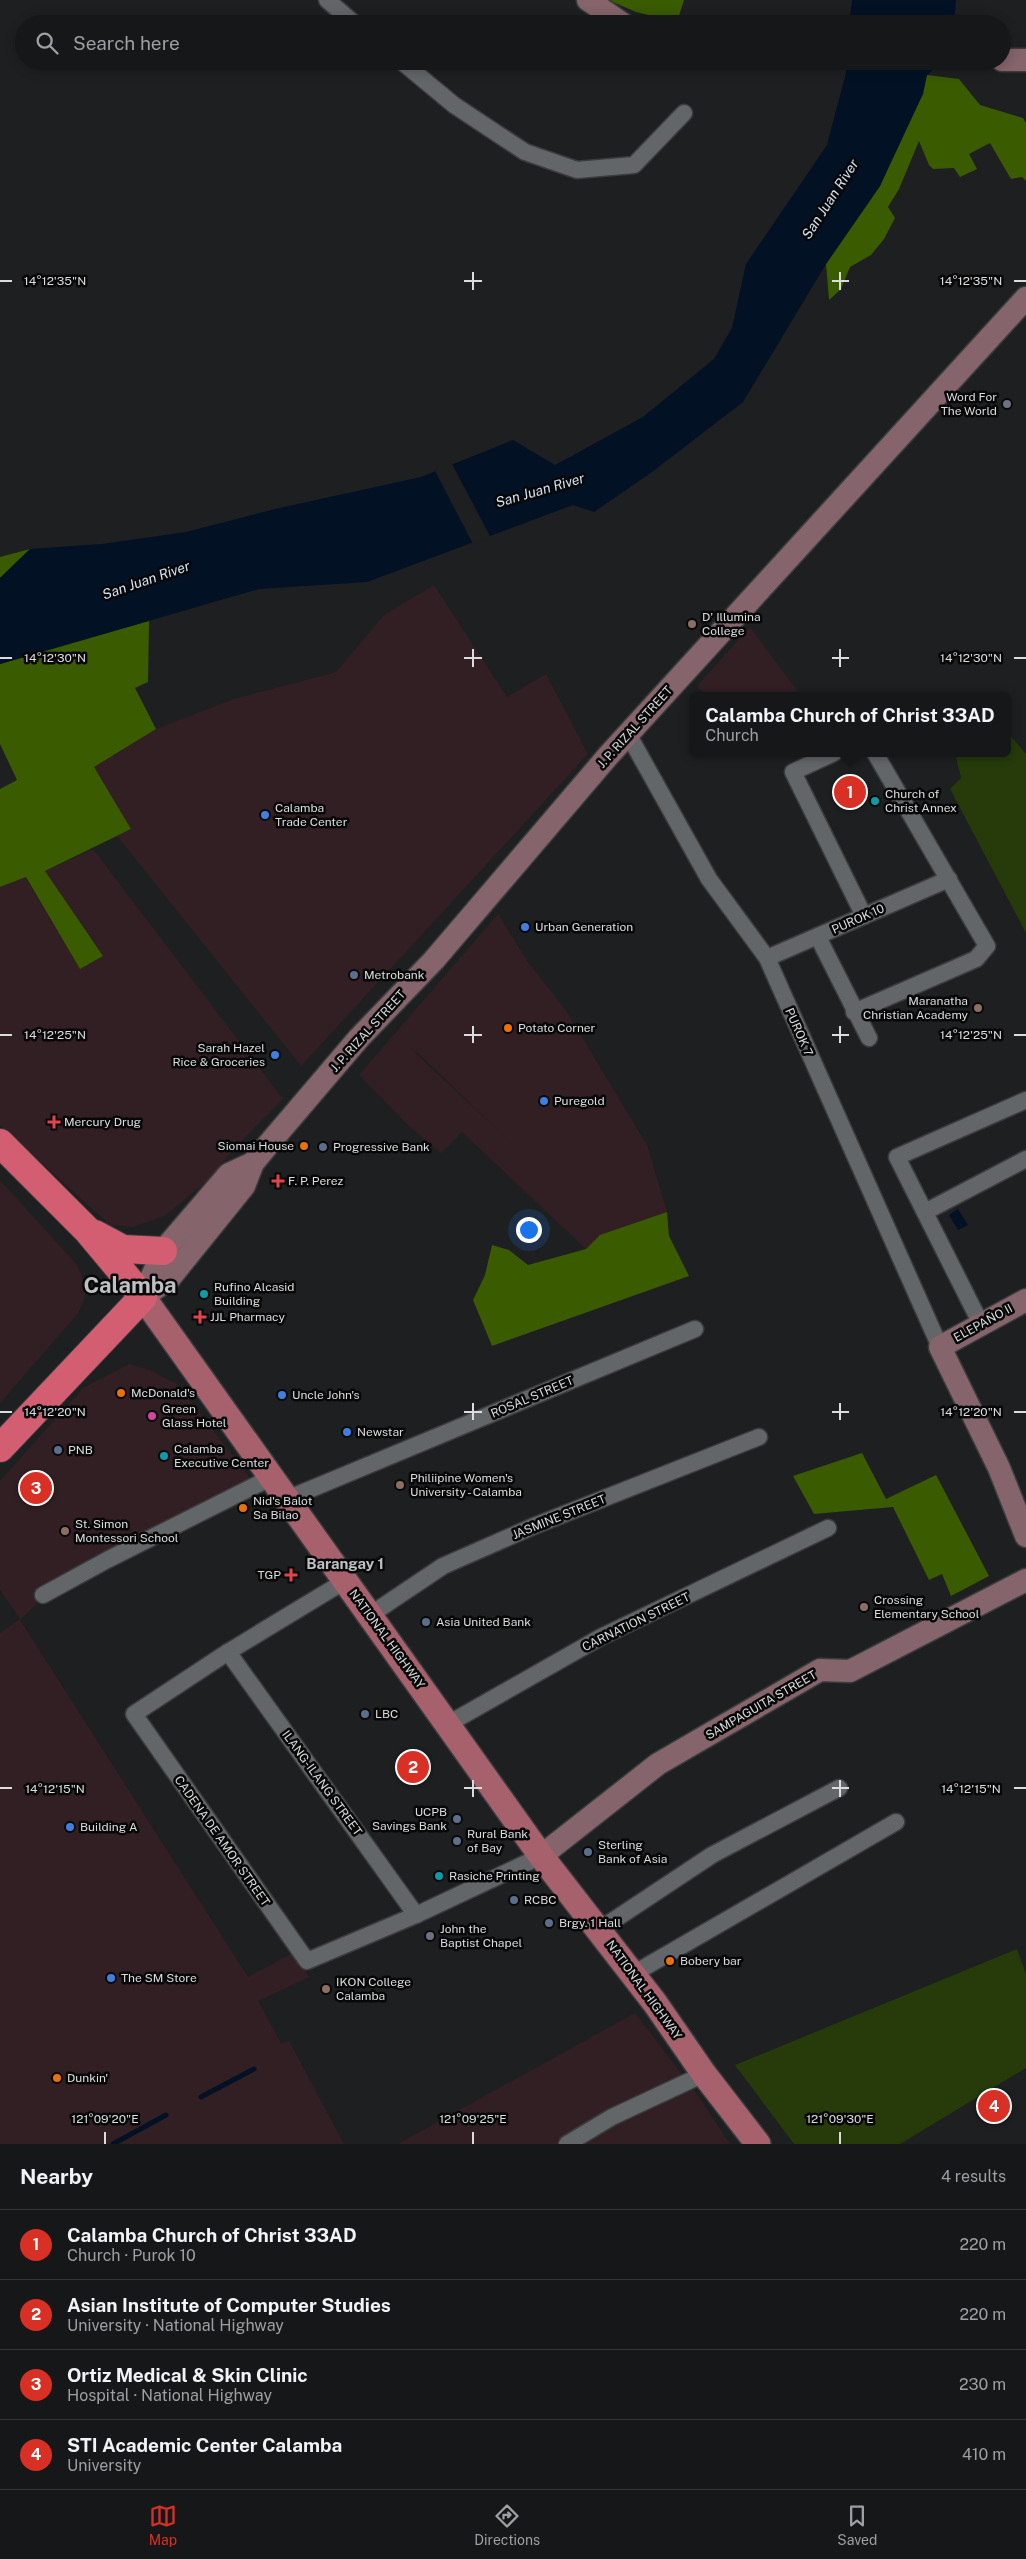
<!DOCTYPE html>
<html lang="en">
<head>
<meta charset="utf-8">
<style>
  body { margin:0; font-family:"Public Sans",sans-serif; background:#1f2021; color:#f1f3f6 }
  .you { position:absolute; left:528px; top:1229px; width:18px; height:18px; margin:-12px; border:4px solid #fff; border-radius:50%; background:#1a73e8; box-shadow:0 0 0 8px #1a73e833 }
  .badge { display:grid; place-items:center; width:32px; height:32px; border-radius:50%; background:#d93025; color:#fff; font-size:16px; font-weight:700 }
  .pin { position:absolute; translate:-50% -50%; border:2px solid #fff; box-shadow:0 1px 5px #0006 }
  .popup { position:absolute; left:689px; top:692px; width:322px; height:65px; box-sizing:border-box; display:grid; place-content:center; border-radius:8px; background:#161718; filter:drop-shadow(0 1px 4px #0005); font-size:16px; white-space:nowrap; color:#9e9fa2 }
  .popup b { font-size:19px; color:#f1f3f6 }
  .popup::after { content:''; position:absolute; left:50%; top:100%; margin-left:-10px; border:10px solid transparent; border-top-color:#161718 }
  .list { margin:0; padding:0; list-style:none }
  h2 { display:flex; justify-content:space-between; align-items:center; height:65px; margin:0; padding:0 20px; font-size:21px }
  h2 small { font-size:16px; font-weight:400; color:#9e9fa2 }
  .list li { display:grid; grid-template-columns:32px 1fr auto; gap:15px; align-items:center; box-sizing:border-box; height:70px; padding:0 20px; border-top:1px solid #353637 }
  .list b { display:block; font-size:19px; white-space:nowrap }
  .list p { margin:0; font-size:16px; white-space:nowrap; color:#9e9fa2 }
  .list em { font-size:16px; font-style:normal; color:#9e9fa2 }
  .icon { flex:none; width:28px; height:28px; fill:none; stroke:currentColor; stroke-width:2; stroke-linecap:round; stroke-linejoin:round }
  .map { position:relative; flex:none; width:1026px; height:2144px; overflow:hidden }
  .search { position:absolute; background:#161718; box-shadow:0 2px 12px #0003; left:15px; right:15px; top:15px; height:55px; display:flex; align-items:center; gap:12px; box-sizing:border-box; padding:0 18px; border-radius:28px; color:#9e9fa2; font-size:19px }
  .sheet { height:345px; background:#161718 }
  nav { display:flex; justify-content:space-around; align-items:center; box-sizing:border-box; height:70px; border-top:1px solid #353637; background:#161718; font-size:14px; color:#9e9fa2 }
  nav a { display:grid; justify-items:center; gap:2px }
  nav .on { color:#d93025 }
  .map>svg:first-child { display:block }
</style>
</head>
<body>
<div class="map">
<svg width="1026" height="2144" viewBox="0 0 1026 2144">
  <rect width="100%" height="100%" fill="#1d1f20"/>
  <g fill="#321f23" fill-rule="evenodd">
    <polygon points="434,585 507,697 546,674 588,754 301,1066 117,836 131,829 94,767 156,729 234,699 336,672 384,615"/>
    <polygon points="750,627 801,696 705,696 697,686"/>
    <polygon points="93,849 283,1099 234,1149 215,1174 165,1216 133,1227 110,1225 0,1125 0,887 25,877 80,969 103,956 45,871"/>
    <path d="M 498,914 L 528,962 L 565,1009 L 647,1145 L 667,1212 L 608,1235 L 586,1249 L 462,1132 L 441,1153 L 410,1127 L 359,1075 ZM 407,1045 L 421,1056 L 520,1151 Z"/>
    <polygon points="0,1180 77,1265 88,1289 79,1312 0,1403"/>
    <polygon points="129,1364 150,1370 178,1385 257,1487 45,1596 20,1620 248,1977 293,1953 309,1977 258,2001 281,2043 289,2041 344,2144 0,2144 0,1633 20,1619 0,1590 0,1481 83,1388"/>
    <polygon points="635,2013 697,2094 730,2144 398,2144"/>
  </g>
  <g fill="#263a0a">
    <polygon points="1008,733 1026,754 1026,933 950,789 961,778 955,753 1008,753"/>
    <polygon points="1017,1949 1026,1974 1026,2068 900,2144 794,2144 735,2065"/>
  </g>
  <g fill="#3a5b00">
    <polygon points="608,0 684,0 677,22 636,12"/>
    <polygon points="927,75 959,79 980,105 1023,118 1026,123 1026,181 1022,177 1011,179 990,143 969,154 977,169 960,177 954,168 933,169 929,165 919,141 899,189 888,207 895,218 884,239 871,255 850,267 841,289 829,300 826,264 880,186"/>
    <polygon points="30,549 0,578 0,557"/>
    <polygon points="149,621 148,682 135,688 156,729 94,767 131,829 45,871 103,956 80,969 26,877 0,887 0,789 17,780 0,744 0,664"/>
    <polygon points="667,1212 669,1236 689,1276 492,1346 473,1300 485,1275 492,1245 509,1250 528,1265 586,1249 600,1235"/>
    <polygon points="862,1453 886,1499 936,1475 989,1576 951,1596 942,1574 929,1580 893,1507 814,1514 793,1476"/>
  </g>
  <g fill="#021124">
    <polygon points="852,0 956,0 954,24 849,24"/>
    <polygon points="847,61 943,61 927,75 923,94 880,186 826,264 743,402 652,472 594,512 573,505 367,582 259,589 0,664 0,578 30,549 102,544 186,532 275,509 421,477 513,440 555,465 643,417 714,359 732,328 746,264 827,145 846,73"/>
    <polygon points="958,1209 968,1225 958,1230 949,1215"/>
  </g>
  <polygon fill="#1d1f20" points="451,462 490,536 491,538 473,544 434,469"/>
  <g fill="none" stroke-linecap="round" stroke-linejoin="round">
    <g stroke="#021124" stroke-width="5">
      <polyline points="201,2097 254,2069"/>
      <polyline points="113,2144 166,2115"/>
    </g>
    <defs>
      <g id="street">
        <polyline points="327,0 355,24"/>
        <polyline points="401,61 454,105 525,152 577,170 634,165 684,113"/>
        <polyline points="628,734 709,879 767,958 940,1347"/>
        <polyline points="834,753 793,772 864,916"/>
        <polyline points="818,937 869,1038"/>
        <polyline points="767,958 949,879"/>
        <polyline points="854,1012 976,959 987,946 875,753"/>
        <polyline points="925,1212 1026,1159"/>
        <polyline points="981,1324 897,1157 1026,1100"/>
        <polyline points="287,1499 695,1329"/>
        <polyline points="345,1581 228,1652 134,1714 307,1961 416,1915 541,1856"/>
        <polyline points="43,1595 107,1560 270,1478"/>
        <polyline points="370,1615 443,1566 534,1526 759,1437"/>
        <polyline points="228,1652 416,1915"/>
        <polyline points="448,1724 601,1637 828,1528"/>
        <polyline points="599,1930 712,1855 839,1788"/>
        <polyline points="633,1974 896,1822"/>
        <polyline points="567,2144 612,2117 704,2074"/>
      </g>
      <g id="secondary">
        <polyline points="588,0 623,24"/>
        <polyline points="1002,60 1026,60"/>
        <polyline points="143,1297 169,1279 244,1186 253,1163 267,1146 359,1038 434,960 608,756 1026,298"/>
        <polyline points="143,1297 163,1251 229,1174 253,1163"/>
        <polyline points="1026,1300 940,1347 999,1468 1026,1536"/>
        <polyline points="541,1856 658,1764 820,1670 850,1671 1026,1580"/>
      </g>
      <polyline id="primary" points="143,1297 541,1856 655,2003 704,2074 758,2144"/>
      <g id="highway">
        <polyline points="0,1143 87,1230 143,1297 0,1448"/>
        <polyline points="95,1234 123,1249 163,1251"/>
      </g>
    </defs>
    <use href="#street" stroke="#3a3c3d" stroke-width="19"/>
    <use href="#secondary" stroke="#3a3c3d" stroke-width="25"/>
    <use href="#primary" stroke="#3a3c3d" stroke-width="28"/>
    <use href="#highway" stroke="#3a3c3d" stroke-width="30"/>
    <use href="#street" stroke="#636668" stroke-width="16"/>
    <use href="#secondary" stroke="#85646b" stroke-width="22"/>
    <use href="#primary" stroke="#a6616d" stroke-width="25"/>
    <use href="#highway" stroke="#d35e71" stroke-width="28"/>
  </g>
  <path fill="none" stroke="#dadcdd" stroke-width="2" d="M 473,272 L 473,290M 840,272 L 840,290M 0,281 L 12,281M 464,281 L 482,281M 832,281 L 849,281M 1014,281 L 1026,281M 473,649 L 473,667M 840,649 L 840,667M 0,658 L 12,658M 464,658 L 482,658M 832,658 L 849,658M 1014,658 L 1026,658M 473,1026 L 473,1043M 840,1026 L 840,1043M 0,1035 L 12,1035M 464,1035 L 482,1035M 832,1035 L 849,1035M 1014,1035 L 1026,1035M 473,1403 L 473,1420M 840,1403 L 840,1420M 0,1412 L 12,1412M 464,1412 L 482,1412M 832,1412 L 849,1412M 1014,1412 L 1026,1412M 473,1780 L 473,1797M 840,1780 L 840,1797M 0,1788 L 12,1788M 464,1788 L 482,1788M 832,1788 L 849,1788M 1014,1788 L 1026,1788M 105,2132 L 105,2144M 473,2132 L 473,2144M 840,2132 L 840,2144"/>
  <g fill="#6b7280" stroke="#080809" stroke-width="2">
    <circle cx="1007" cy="404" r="5"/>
    <circle cx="430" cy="1936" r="5"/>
  </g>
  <g fill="#8d6e63" stroke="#080809" stroke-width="2">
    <circle cx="692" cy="624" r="5"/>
    <circle cx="978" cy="1008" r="5"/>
    <circle cx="400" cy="1485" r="5"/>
    <circle cx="65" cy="1531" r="5"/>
    <circle cx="864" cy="1607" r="5"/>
    <circle cx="326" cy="1989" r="5"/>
  </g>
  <g fill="#0f9aa8" stroke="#080809" stroke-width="2">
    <circle cx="875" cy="801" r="5"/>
    <circle cx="204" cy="1294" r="5"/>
    <circle cx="164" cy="1456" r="5"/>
    <circle cx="439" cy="1876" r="5"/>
  </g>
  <g fill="#3f7fe0" stroke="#080809" stroke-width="2">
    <circle cx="265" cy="815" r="5"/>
    <circle cx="525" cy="927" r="5"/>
    <circle cx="275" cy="1055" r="5"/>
    <circle cx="544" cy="1101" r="5"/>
    <circle cx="282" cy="1395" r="5"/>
    <circle cx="347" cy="1432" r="5"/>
    <circle cx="70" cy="1827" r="5"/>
    <circle cx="111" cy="1978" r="5"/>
  </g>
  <g fill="#5c6f8a" stroke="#080809" stroke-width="2">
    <circle cx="354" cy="975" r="5"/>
    <circle cx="323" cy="1147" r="5"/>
    <circle cx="58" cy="1450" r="5"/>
    <circle cx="426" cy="1622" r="5"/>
    <circle cx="365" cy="1714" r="5"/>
    <circle cx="457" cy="1819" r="5"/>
    <circle cx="457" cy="1841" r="5"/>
    <circle cx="588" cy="1852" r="5"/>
    <circle cx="514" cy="1900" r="5"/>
    <circle cx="549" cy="1923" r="5"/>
  </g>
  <g fill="#e8710a" stroke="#080809" stroke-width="2">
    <circle cx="508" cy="1028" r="5"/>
    <circle cx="304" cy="1146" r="5"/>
    <circle cx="121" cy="1393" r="5"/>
    <circle cx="243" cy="1508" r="5"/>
    <circle cx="670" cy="1961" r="5"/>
    <circle cx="57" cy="2078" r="5"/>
  </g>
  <g fill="#e0444e" stroke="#080809" stroke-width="2">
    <path d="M51.5 1114.5h5v5h5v5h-5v5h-5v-5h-5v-5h5z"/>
    <path d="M275.5 1173.5h5v5h5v5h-5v5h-5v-5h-5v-5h5z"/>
    <path d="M197.5 1309.5h5v5h5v5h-5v5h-5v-5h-5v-5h5z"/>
    <path d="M288.5 1567.5h5v5h5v5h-5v5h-5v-5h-5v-5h5z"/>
  </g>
  <circle fill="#d1479c" stroke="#080809" stroke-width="2" cx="152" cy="1416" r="5"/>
  <g text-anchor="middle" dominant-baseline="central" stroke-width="5" stroke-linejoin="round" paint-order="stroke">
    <g font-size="12" fill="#dadcdd" stroke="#080809" text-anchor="start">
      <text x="997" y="397" text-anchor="end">Word For<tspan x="997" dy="14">The World</tspan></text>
      <text x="702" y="617">D' Illumina<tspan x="702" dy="14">College</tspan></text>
      <text x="885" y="794">Church of<tspan x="885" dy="14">Christ Annex</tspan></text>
      <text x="275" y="808">Calamba<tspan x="275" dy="14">Trade Center</tspan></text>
      <text x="535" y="927">Urban Generation</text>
      <text x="364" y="975">Metrobank</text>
      <text x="968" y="1001" text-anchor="end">Maranatha<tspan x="968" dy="14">Christian Academy</tspan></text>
      <text x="518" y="1028">Potato Corner</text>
      <text x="265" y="1048" text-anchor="end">Sarah Hazel<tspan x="265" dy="14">Rice &amp; Groceries</tspan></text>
      <text x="554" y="1101">Puregold</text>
      <text x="64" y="1122">Mercury Drug</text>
      <text x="294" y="1146" text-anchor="end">Siomai House</text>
      <text x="333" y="1147">Progressive Bank</text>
      <text x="288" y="1181">F. P. Perez</text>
      <text x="214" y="1287">Rufino Alcasid<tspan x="214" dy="14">Building</tspan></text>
      <text x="210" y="1317">JJL Pharmacy</text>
      <text x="131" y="1393">McDonald's</text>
      <text x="292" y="1395">Uncle John's</text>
      <text x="162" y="1409">Green<tspan x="162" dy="14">Glass Hotel</tspan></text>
      <text x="357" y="1432">Newstar</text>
      <text x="174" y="1449">Calamba<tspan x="174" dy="14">Executive Center</tspan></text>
      <text x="68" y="1450">PNB</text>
      <text x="410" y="1478">Philiipine Women's<tspan x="410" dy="14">University - Calamba</tspan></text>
      <text x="253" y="1501">Nid's Balot<tspan x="253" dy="14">Sa Bilao</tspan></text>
      <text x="75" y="1524">St. Simon<tspan x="75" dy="14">Montessori School</tspan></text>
      <text x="281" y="1575" text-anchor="end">TGP</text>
      <text x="874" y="1600">Crossing<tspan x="874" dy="14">Elementary School</tspan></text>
      <text x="436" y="1622">Asia United Bank</text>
      <text x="375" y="1714">LBC</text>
      <text x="447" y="1812" text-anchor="end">UCPB<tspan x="447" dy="14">Savings Bank</tspan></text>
      <text x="80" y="1827">Building A</text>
      <text x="467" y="1834">Rural Bank<tspan x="467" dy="14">of Bay</tspan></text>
      <text x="598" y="1845">Sterling<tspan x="598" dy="14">Bank of Asia</tspan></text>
      <text x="449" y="1876">Rasiche Printing</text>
      <text x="524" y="1900">RCBC</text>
      <text x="559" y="1923">Brgy. 1 Hall</text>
      <text x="440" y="1929">John the<tspan x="440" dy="14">Baptist Chapel</tspan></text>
      <text x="680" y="1961">Bobery bar</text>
      <text x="121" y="1978">The SM Store</text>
      <text x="336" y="1982">IKON College<tspan x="336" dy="14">Calamba</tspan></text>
      <text x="67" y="2078">Dunkin'</text>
    </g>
    <g font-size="12" fill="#dadcdd" stroke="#080809">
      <text transform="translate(635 727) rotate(-48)">J. P. RIZAL STREET</text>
      <text transform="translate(858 919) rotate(-24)">PUROK 10</text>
      <text transform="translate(368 1031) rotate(-48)">J. P. RIZAL STREET</text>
      <text transform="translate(799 1032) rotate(66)">PUROK 7</text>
      <text transform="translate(983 1323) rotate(-29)">ELEPAÑO II</text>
      <text transform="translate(532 1397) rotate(-23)">ROSAL STREET</text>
      <text transform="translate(559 1517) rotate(-22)">JASMINE STREET</text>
      <text transform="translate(636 1622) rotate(-26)">CARNATION STREET</text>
      <text transform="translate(387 1639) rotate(54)">NATIONAL HIGHWAY</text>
      <text transform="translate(761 1705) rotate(-30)">SAMPAGUITA STREET</text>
      <text transform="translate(322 1783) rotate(54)">ILANG-ILANG STREET</text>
      <text transform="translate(222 1841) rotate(55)">CADENA DE AMOR STREET</text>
      <text transform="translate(644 1990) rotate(54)">NATIONAL HIGHWAY</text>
    </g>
    <g font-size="14" font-style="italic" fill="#d3e2f4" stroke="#080809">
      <text transform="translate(830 199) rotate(-57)">San Juan River</text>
      <text transform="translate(540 490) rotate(-16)">San Juan River</text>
      <text transform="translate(146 580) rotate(-19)">San Juan River</text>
    </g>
    <g font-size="15" font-weight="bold" fill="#bec0c3" stroke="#080809">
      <text x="345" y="1563">Barangay 1</text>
    </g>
    <g font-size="22" font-weight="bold" fill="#bec0c3" stroke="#080809">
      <text x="130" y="1285">Calamba</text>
    </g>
  </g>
  <g font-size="12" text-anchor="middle" fill="#dadcdd" stroke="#080809" stroke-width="5" stroke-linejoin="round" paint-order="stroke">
    <text x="55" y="285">14°12'35"N</text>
    <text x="971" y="285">14°12'35"N</text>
    <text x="55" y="662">14°12'30"N</text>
    <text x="971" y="662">14°12'30"N</text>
    <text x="55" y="1039">14°12'25"N</text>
    <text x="971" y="1039">14°12'25"N</text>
    <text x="55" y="1416">14°12'20"N</text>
    <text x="971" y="1416">14°12'20"N</text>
    <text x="55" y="1793">14°12'15"N</text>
    <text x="971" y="1793">14°12'15"N</text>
    <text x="105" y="2123">121°09'20"E</text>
    <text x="473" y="2123">121°09'25"E</text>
    <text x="840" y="2123">121°09'30"E</text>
  </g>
</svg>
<div class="you"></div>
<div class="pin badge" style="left:850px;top:792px">1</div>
<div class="popup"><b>Calamba Church of Christ 33AD</b>Church</div>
<div class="pin badge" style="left:413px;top:1767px">2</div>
<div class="pin badge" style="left:36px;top:1488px">3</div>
<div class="pin badge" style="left:994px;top:2106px">4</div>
<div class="search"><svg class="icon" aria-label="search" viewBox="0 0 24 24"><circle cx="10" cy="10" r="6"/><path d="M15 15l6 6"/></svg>Search here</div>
</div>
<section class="sheet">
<h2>Nearby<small>4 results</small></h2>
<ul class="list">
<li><span class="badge">1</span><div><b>Calamba Church of Christ 33AD</b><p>Church · Purok 10</p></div><em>220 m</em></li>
<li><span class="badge">2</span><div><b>Asian Institute of Computer Studies</b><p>University · National Highway</p></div><em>220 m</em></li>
<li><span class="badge">3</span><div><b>Ortiz Medical &amp; Skin Clinic</b><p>Hospital · National Highway</p></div><em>230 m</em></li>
<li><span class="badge">4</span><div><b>STI Academic Center Calamba</b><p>University</p></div><em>410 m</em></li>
</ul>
</section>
<nav>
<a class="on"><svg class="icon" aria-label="map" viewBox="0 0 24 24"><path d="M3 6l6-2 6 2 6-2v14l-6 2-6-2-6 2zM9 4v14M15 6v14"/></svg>Map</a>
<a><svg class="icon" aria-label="directions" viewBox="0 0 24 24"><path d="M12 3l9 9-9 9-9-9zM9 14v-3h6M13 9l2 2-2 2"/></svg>Directions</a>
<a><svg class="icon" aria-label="saved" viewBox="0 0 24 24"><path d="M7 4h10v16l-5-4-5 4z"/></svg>Saved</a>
</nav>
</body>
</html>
